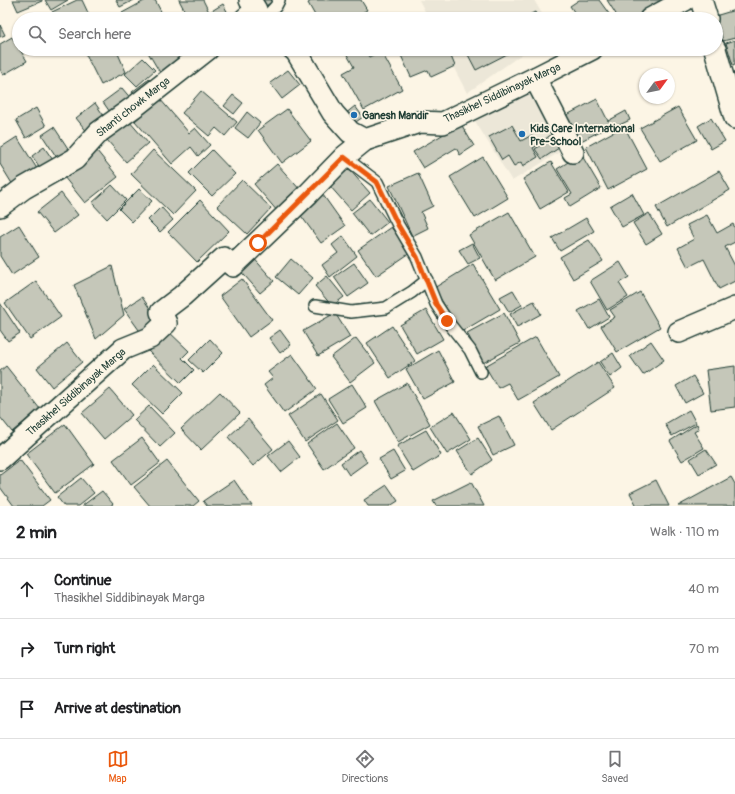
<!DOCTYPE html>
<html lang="en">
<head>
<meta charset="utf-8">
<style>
  body { margin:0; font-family:Pangolin,sans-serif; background:#f2f2f2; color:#202124 }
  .compass { position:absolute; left:639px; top:68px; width:36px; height:36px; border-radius:50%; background:#fff; box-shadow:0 1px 3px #0004; rotate:57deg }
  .stop { position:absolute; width:12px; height:12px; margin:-9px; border:3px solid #ea580c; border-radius:50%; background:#fff }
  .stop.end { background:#ea580c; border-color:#fff; box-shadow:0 1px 4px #0008 }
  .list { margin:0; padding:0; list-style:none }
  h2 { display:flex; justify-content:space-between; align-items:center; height:52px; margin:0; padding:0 16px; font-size:17px }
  h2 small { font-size:13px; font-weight:400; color:#757577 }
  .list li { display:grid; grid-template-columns:26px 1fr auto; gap:12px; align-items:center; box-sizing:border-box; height:60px; padding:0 16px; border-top:1px solid #e0e0e0 }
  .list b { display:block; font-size:15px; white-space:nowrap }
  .list p { margin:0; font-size:13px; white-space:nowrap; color:#757577 }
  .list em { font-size:13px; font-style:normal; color:#757577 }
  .icon { flex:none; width:22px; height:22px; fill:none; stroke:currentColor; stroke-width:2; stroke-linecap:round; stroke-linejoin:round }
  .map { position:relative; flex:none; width:735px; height:506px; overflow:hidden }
  .search { position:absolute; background:#fff; box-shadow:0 1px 3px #0004; left:12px; right:12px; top:12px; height:44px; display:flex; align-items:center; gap:10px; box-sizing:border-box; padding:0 14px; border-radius:22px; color:#757577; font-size:15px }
  .sheet { height:232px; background:#fff }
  nav { display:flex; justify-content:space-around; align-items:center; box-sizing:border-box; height:56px; border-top:1px solid #e0e0e0; background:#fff; font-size:11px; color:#757577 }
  nav a { display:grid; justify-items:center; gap:2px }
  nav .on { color:#ea580c }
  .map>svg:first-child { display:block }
</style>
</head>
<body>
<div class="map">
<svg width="735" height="506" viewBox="0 0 735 506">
  <rect width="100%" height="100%" fill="#fcf5e5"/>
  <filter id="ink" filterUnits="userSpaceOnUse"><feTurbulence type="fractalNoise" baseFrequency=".025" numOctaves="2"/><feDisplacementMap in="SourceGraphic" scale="8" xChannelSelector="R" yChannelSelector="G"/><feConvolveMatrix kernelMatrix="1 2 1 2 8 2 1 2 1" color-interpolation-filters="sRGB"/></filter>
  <g filter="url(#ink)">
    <g fill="#ece7d8">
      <polygon points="419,0 534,0 545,19 429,19"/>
      <polygon points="444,49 529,49 467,93"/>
      <polygon points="532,86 568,147 512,181 475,121"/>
    </g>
    <g fill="#c5c7b9" stroke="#1f3d34">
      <polygon points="13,0 42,0 42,1 18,11"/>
      <polygon points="45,0 68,0 51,10"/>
      <polygon points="77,0 82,0 91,19 55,19 52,12"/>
      <polygon points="116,0 134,0 120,7"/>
      <polygon points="146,0 155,0 165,19 125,19 122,13"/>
      <polygon points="179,0 203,0 211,16 205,19 189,19"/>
      <polygon points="253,0 275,0 258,11"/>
      <polygon points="313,0 361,0 367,10 351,19 335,19 333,16 327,19 317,19 308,3"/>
      <polygon points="579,0 599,0 612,18 610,19 579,19 570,6"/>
      <polygon points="607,0 669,0 636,19 619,19"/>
      <polygon points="223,4 229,15 223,19 214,19 210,12"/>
      <polygon points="735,10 735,38 723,41 715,16"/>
      <polygon points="535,12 538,19 521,19"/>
      <polygon points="572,12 576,19 560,19"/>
      <polygon points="0,25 5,35 0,37"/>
      <polygon points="12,37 27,61 3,75 0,69 0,44"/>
      <polygon points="735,40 735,64 733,65 726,43"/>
      <polygon points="83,49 116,49 126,72 101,85"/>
      <polygon points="146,49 184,49 188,56 162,76"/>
      <polygon points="353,49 364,49 369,57 381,51 402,89 364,110 343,73 354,67 346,53"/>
      <polygon points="398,49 448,49 455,66 431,77 428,70 411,77"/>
      <polygon points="465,49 517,49 476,70"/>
      <polygon points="143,58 155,70 137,86 125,74"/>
      <polygon points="288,70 300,85 282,99 270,83"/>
      <polygon points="149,79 155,87 137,99 132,92"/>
      <polygon points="122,88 132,100 112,115 103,102"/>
      <polygon points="201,91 237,122 225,136 216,128 209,136 182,113"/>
      <polygon points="233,95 243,103 234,114 224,106"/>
      <polygon points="160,99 189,133 195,128 210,145 198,156 191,147 172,164 135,121"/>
      <polygon points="597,99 608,121 626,111 630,120 611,129 610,126 579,142 565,116"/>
      <polygon points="95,103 106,119 88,133 76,118"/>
      <polygon points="355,106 363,117 353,124 345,114"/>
      <polygon points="678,107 697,140 660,161 640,128"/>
      <polygon points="36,108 46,126 26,138 16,120"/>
      <polygon points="287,109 311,141 282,163 258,130"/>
      <polygon points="247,112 260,123 248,138 235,128"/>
      <polygon points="711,118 725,141 711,149 698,126"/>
      <polygon points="129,121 148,143 126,162 107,140"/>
      <polygon points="461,124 474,146 460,155 456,148 423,168 413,152"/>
      <polygon points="512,125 521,141 532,135 538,145 533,148 538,157 523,166 521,162 514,166 508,156 502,160 489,137"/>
      <polygon points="624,126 647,169 608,190 586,147"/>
      <polygon points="54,127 73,156 61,164 42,135"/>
      <polygon points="553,133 562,146 542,159 535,149 540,146 539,144"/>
      <polygon points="17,137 41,175 16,190 0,164 0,148"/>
      <polygon points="44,147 55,163 43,172 32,156"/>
      <polygon points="153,150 196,191 173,215 131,174"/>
      <polygon points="212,150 235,174 212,196 189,173"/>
      <polygon points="97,151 118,177 85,203 64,177"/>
      <polygon points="581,154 601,188 570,207 565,198 572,194 557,169"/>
      <polygon points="483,157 508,198 475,218 450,177"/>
      <polygon points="551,162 569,192 540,209 523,179"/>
      <polygon points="277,164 302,192 278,212 254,184"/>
      <polygon points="349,169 370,193 351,210 329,185"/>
      <polygon points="719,171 730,190 667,227 656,207"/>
      <polygon points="418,173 433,206 421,212 428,228 412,236 389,186"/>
      <polygon points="242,180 271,208 247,234 217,206"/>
      <polygon points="112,185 126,200 107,219 92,203"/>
      <polygon points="139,189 152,201 132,222 119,209"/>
      <polygon points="61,193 78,215 54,233 37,212"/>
      <polygon points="632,193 644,215 622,227 610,206"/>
      <polygon points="323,195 345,226 321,243 299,213"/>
      <polygon points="370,199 388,222 370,236 352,213"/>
      <polygon points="200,200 229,231 197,262 168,232"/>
      <polygon points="161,207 173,220 160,232 148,220"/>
      <polygon points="509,212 535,257 495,280 469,235"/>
      <polygon points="649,213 662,234 646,244 633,223"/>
      <polygon points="707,215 717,233 733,224 735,228 735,242 725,247 735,266 735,281 719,289 704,259 688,267 678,248 694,239 687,225"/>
      <polygon points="586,218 594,231 560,251 552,238"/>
      <polygon points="19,225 39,257 12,275 0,256 0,237"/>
      <polygon points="391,227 410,253 376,276 358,250"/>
      <polygon points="343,236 357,256 330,277 322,265 338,253 332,245"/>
      <polygon points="589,240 603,261 573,279 560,257"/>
      <polygon points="472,243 480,258 468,264 459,250"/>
      <polygon points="251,255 274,281 260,293 237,267"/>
      <polygon points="291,259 313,278 298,295 276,277"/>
      <polygon points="620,262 629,277 619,283 628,297 607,310 590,281"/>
      <polygon points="354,263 368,283 348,297 334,277"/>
      <polygon points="473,264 500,309 461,332 434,288"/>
      <polygon points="112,266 124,315 96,339 74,285"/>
      <polygon points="327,276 344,297 332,306 315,286"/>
      <polygon points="242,279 272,320 249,337 220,296"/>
      <polygon points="36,281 61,317 30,339 5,303"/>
      <polygon points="513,290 522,305 509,312 500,297"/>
      <polygon points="640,292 660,327 617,352 601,326 615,317 610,310"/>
      <polygon points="142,297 161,325 144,337 124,309"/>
      <polygon points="599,299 609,317 589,329 578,311"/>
      <polygon points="534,301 541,314 517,327 510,314"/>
      <polygon points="0,303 20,333 8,341 0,330"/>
      <polygon points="426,310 443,339 417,354 400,325"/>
      <polygon points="335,313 350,337 318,356 303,331"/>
      <polygon points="504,313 520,343 483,363 467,333"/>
      <polygon points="392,326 415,361 390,378 367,343"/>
      <polygon points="165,328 189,351 182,358 194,370 181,383 145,348"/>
      <polygon points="280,330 291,345 280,353 269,338"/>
      <polygon points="536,337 559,377 518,400 508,383 498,388 485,366"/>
      <polygon points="356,338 375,363 350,382 331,357"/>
      <polygon points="210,339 223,353 203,373 189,360"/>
      <polygon points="651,341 664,360 643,375 630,356"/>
      <polygon points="67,343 82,362 52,387 37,368"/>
      <polygon points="438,350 455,382 423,399 406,369"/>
      <polygon points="613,353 622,368 610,377 600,362"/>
      <polygon points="292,354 317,389 284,413 264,385 273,378 268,372"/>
      <polygon points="598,362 615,388 551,430 534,403"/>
      <polygon points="153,364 183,393 162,414 132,385"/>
      <polygon points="6,366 40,409 12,432 0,417 0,371"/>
      <polygon points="735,366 735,407 711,410 706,370"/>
      <polygon points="693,376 703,393 685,403 676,386"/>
      <polygon points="407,383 430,424 398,442 375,401"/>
      <polygon points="352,384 367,408 343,423 328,399"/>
      <polygon points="110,389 132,415 104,439 82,413"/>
      <polygon points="220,392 240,413 201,450 181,429"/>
      <polygon points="321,394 338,420 305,442 288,416"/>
      <polygon points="149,406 175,433 160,447 134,420"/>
      <polygon points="689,410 696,423 672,436 665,424"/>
      <polygon points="454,412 471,439 447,454 430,427"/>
      <polygon points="499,416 514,445 493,455 478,426"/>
      <polygon points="248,419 273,449 253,466 228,437"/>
      <polygon points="337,423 354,448 324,469 307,444"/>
      <polygon points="65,424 94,464 55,493 26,454"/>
      <polygon points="697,424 699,429 694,432 704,448 682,461 670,441"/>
      <polygon points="426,430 441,455 413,472 397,446"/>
      <polygon points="142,438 160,463 131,485 113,460"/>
      <polygon points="478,438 492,460 472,474 457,451"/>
      <polygon points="288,441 300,457 281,472 268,456"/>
      <polygon points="706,449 716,464 699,474 690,459"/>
      <polygon points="359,450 367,462 349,475 341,463"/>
      <polygon points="393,451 405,471 391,479 379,459"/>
      <polygon points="20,460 50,500 42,506 14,506 0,487 0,475"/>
      <polygon points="167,461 199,501 193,506 150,506 134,487"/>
      <polygon points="731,477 735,484 735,506 678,506"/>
      <polygon points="81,478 94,493 78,506 64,506 57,497"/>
      <polygon points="234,480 252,506 207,506 203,501"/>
      <polygon points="656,480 669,506 637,506 630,493"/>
      <polygon points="471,482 484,506 436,506 433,501"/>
      <polygon points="387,485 398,501 390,506 368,506 364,500"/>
      <polygon points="102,491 113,504 110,506 82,506"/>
    </g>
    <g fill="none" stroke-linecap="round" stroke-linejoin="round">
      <defs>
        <g id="lane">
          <polyline points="264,19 276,6 279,0"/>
          <polyline points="344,157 377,182 398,225 417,257 436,304 447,321 470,350 481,372"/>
          <polyline points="315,306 351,312 386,308 412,292 427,280"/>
        </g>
        <g id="street">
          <polyline points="701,0 707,19"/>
          <polyline points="245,19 256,10 250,0"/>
          <polyline points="650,19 685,0"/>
          <polyline points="293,49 296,51 333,113 350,132 365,140"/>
          <polyline points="715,49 735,118"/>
          <polyline points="535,78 573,152"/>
          <polyline points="0,206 24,188 75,159 99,132 138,104 208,49"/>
          <polyline points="679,332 735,308"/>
          <polyline points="0,459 123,349 150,338 166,323 161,312 182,296 224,258 233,266 308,194 344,157 365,140 419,122 443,123 535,78 592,49"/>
        </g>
      </defs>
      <use href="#lane" stroke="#1f3d34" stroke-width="14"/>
      <use href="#street" stroke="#1f3d34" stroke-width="24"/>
      <use href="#lane" stroke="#fcf5e5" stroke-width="11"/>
      <use href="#street" stroke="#fcf5e5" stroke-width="21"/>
    </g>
  </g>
  <g fill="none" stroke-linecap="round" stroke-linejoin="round" filter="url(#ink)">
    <polyline stroke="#ea580c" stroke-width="5" points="258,243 344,157 377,182 398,225 417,257 436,304 447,321"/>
  </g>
  <g fill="#1f6fb2" stroke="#fcf5e5" stroke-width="1.5">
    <circle cx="354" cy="115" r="4"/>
    <circle cx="522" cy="134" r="4"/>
  </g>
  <g text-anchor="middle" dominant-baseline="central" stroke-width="3.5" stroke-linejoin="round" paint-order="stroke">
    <g font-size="11" fill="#1f3d34" stroke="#fcf5e5">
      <text transform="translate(502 93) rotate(-25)">Thasikhel Siddibinayak Marga</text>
      <text transform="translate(133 107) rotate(-38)">Shanti chowk Marga</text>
      <text transform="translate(76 392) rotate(-41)">Thasikhel Siddibinayak Marga</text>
    </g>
    <g font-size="11" font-weight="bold" fill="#1f3d34" stroke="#fcf5e5" text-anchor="start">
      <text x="362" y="115">Ganesh Mandir</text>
      <text x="530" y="128">Kids Care International<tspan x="530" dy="13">Pre-School</tspan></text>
    </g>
  </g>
</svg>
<svg class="compass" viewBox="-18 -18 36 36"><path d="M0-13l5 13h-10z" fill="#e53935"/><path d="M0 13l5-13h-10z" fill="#757577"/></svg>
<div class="stop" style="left:258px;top:243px"></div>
<div class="stop end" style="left:447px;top:321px"></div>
<div class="search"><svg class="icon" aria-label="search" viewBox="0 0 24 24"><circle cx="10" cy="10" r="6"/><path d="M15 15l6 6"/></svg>Search here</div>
</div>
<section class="sheet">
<h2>2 min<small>Walk · 110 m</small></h2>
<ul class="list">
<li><svg class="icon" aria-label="ahead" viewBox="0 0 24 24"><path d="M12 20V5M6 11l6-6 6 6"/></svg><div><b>Continue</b><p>Thasikhel Siddibinayak Marga</p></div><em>40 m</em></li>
<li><svg class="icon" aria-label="right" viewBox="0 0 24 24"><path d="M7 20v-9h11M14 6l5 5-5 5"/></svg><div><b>Turn right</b></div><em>70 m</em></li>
<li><svg class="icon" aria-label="arrive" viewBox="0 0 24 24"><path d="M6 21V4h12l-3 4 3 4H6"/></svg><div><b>Arrive at destination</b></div></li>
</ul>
</section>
<nav>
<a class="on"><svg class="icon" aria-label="map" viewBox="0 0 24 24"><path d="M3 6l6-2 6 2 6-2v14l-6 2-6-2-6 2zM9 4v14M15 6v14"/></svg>Map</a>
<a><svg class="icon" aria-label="directions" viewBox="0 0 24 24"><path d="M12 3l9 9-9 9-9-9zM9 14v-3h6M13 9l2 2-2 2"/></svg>Directions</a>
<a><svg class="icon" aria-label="saved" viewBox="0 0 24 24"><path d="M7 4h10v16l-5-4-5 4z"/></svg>Saved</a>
</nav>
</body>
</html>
